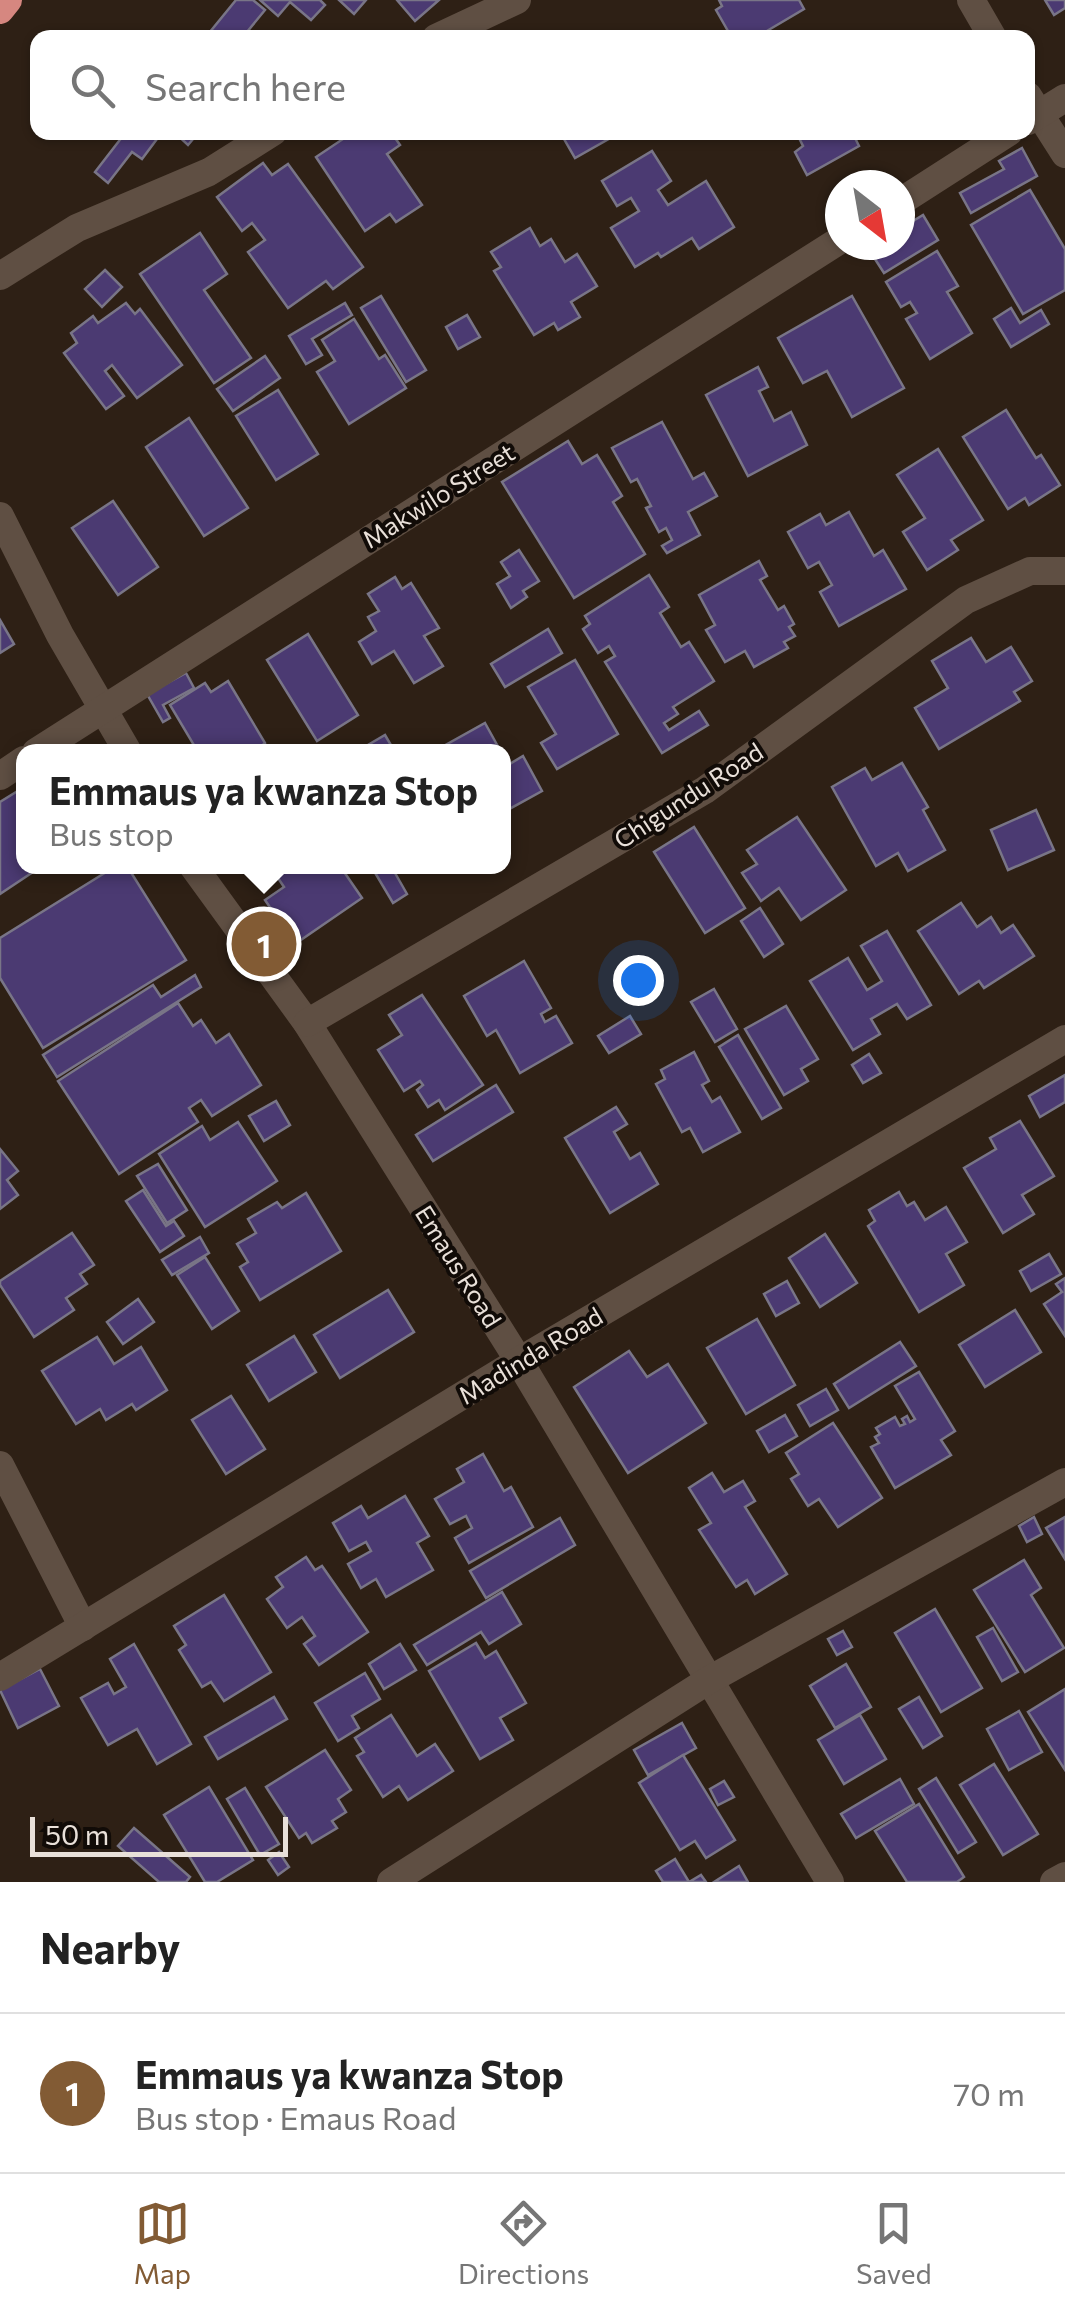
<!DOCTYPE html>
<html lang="en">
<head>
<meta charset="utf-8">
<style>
  body { margin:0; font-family:Commissioner,sans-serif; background:#f6f6f6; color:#222 }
  .compass { position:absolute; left:825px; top:170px; width:90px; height:90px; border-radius:50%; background:#fff; box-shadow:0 2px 8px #0004; rotate:149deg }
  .scale { position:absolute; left:30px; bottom:25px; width:258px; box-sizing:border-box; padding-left:10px; border:5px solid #e9e0d9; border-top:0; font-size:28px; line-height:35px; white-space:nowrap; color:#e9e0d9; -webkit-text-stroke:8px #110b07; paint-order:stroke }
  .you { position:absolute; left:638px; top:980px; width:35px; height:35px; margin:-25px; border:8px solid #fff; border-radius:50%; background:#1a73e8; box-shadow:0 0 0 15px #1a73e833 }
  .badge { display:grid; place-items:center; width:65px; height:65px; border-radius:50%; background:#825b34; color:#fff; font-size:32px; font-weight:700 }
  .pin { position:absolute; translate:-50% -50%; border:5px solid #fff; box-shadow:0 2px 10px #0006 }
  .popup { position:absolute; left:16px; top:744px; width:495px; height:130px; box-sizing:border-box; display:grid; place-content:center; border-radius:20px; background:#fff; filter:drop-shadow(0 2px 8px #0005); font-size:32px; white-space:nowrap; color:#767676 }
  .popup b { font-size:38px; color:#222 }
  .popup::after { content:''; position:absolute; left:50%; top:100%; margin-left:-20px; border:20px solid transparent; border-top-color:#fff }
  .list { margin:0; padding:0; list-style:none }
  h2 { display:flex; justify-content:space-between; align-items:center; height:130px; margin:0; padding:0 40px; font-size:42px }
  h2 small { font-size:32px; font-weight:400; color:#767676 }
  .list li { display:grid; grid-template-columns:65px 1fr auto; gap:30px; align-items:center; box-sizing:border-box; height:160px; padding:0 40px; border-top:2px solid #e0e0e0 }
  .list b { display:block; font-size:38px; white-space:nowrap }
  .list p { margin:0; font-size:32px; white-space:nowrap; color:#767676 }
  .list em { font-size:32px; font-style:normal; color:#767676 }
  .icon { flex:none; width:55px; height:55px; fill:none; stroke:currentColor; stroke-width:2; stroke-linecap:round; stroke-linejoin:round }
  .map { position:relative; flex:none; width:1065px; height:1882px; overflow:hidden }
  .search { position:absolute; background:#fff; box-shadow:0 2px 8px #0004; left:30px; right:30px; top:30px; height:110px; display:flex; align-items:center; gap:25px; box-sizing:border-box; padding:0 35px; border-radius:20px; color:#767676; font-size:38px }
  .sheet { height:290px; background:#fff }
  nav { display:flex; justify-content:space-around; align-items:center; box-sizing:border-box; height:140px; border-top:2px solid #e0e0e0; background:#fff; font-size:28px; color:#767676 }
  nav a { display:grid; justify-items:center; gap:5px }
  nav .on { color:#825b34 }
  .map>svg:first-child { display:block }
</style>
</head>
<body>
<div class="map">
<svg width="1065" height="1882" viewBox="0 0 1065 1882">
  <rect width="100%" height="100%" fill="#2e2015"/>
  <g fill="#4b3a72" stroke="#797587" stroke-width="2.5">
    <polygon points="236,0 253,0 265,10 242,38 205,38"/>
    <polygon points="260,0 320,0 325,5 311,20 290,2 278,16"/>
    <polygon points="339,0 366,0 354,14"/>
    <polygon points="397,0 439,0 415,21"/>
    <polygon points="719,0 799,0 804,9 755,38 732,38 716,10 722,6"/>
    <polygon points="1045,0 1065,0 1065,8 1054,15"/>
    <polygon points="126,132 149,132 157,139 142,159 132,152 108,183 95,172"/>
    <polygon points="174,132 199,132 188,145"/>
    <polygon points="347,132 391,132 400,145 387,154 422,205 396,222 390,214 365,231 316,157 349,135"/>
    <polygon points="560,132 621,132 575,158"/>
    <polygon points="796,132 852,132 859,146 807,175 795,152 803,146"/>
    <polygon points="1022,148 1037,176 971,213 960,193 1004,169 999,161"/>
    <polygon points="652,151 671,181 658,190 668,205 706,181 734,227 699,249 692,238 661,257 658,253 635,267 611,228 639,211 631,198 617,206 602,181"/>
    <polygon points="263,163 272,175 288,164 363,267 333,289 326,281 288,308 248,252 265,240 252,223 242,231 217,197"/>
    <polygon points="1030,190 1065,249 1065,290 1023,314 971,225"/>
    <polygon points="923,215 938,240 884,273 873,256 887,245 900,245 900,229"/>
    <polygon points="530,228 540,246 551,239 565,262 577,254 597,286 571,302 580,317 558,330 554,323 534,335 494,271 501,267 491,252"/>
    <polygon points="200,233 227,274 204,290 251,358 214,383 140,274"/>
    <polygon points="937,251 958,286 947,292 972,333 930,359 906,319 917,313 910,302 901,307 886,282"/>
    <polygon points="105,270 122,287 102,307 85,289"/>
    <polygon points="381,296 426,370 406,382 361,308"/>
    <polygon points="852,296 904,388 852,417 827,371 803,383 778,338"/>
    <polygon points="126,303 135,314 140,309 182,365 137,398 112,365 105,371 124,396 106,409 64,353 77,343 71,333 93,316 98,323"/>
    <polygon points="345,303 352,315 312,339 322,355 306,364 289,336"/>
    <polygon points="1011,308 1020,323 1041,310 1049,324 1011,347 994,319"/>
    <polygon points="467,315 480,337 458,349 446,327"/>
    <polygon points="354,319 379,359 385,355 406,388 349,424 317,372 335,361 322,340"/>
    <polygon points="265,356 280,378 233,411 217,389"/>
    <polygon points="758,367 768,387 759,391 774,421 791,412 807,445 748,476 706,395"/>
    <polygon points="278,390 318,454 276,480 236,416"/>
    <polygon points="1006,410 1036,458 1041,455 1060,485 1029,505 1025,498 1008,509 963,437"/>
    <polygon points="189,418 248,508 204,536 146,447"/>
    <polygon points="662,422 693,479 704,473 717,496 688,512 700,535 667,553 662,546 672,540 666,528 659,532 646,508 651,506 637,479 631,482 612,448"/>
    <polygon points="568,441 582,464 597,455 622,496 613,502 645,554 574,598 502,482"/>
    <polygon points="938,449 983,520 951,540 958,550 927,570 903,532 925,518 897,475"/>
    <polygon points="113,501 158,567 118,595 72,528"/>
    <polygon points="849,512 874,556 883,550 906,589 839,626 820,592 832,585 819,562 808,568 788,532 820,514 826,525"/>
    <polygon points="519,550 539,581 523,591 527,597 511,608 497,584 510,576 501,562"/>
    <polygon points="759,561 767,576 760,580 778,610 784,606 794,624 789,627 795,636 784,642 788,648 754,667 745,651 725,662 706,630 715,625 699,595"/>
    <polygon points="649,575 669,607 660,613 681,647 689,642 714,681 673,707 678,714 664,723 669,730 699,711 708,725 662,753 605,662 615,656 609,646 598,653 583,629 590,624 585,616"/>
    <polygon points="395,577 402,589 411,583 439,628 424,636 443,666 414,683 394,651 372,664 359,642 376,631 368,617 379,611 368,594"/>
    <polygon points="0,620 14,644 0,653"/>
    <polygon points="548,629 562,653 505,687 491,664"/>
    <polygon points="308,634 358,715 317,741 267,660"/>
    <polygon points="971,638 986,662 1011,647 1032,681 1014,692 1020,701 939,749 915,708 948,688 932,661"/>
    <polygon points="575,660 618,734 557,769 541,743 556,734 528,687"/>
    <polygon points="186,673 194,688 163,705 170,718 163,722 147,694"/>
    <polygon points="228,681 265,743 255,752 198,752 170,705 205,683 211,692"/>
    <polygon points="485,723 501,752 445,752 442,747"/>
    <polygon points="385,735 395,752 356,752"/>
    <polygon points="523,756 542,791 504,812 504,757 508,765"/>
    <polygon points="902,763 928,807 923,810 945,850 908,871 898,853 876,866 832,787 865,768 872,780"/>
    <polygon points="21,789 24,794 24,866 42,866 0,894 0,802"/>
    <polygon points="1036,810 1054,850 1008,870 991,830"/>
    <polygon points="797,817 846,890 801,920 779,888 761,901 742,873 757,864 747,850"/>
    <polygon points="694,827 745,908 705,933 654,852"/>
    <polygon points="116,866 127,866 186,960 43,1048 0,978 0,938"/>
    <polygon points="270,866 340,866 362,898 295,944 265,900 284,887"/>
    <polygon points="371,866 391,866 407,894 393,903"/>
    <polygon points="961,903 977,927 991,917 1001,933 1013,925 1034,956 984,988 979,981 959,994 918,931"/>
    <polygon points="760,908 783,944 764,957 741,921"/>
    <polygon points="887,931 931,1005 907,1019 897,1004 871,1019 880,1034 853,1050 810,981 848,958 867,990 882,981 861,946"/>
    <polygon points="524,961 551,1008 541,1014 545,1022 556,1016 572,1043 520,1073 496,1030 487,1036 464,996"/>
    <polygon points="195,975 201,987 57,1077 43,1055 153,985 161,997"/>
    <polygon points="714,989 737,1029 715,1042 691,1002"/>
    <polygon points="422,995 483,1085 445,1110 439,1100 428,1107 417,1090 423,1085 420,1081 404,1091 378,1050 402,1035 389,1015"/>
    <polygon points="178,1003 193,1026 201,1020 216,1043 229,1034 261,1085 212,1116 201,1100 189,1108 198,1122 119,1174 58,1081"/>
    <polygon points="786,1006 818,1059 801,1069 808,1081 784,1095 745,1029"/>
    <polygon points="630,1016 641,1034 609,1053 598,1036"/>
    <polygon points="738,1035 781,1108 762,1119 719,1047"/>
    <polygon points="694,1052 709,1081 702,1085 712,1102 720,1097 740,1132 703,1152 690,1128 682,1132 656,1084 665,1079 661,1070"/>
    <polygon points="869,1054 881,1073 863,1083 852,1065"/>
    <polygon points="1065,1075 1065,1102 1040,1117 1029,1096"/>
    <polygon points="496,1085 513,1112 433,1161 416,1135"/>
    <polygon points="276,1101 290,1125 264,1141 249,1116"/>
    <polygon points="616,1107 627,1124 614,1132 630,1159 640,1153 658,1184 610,1213 565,1138"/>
    <polygon points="1020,1121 1054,1176 1022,1195 1034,1214 1003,1233 964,1168 996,1149 990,1138"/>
    <polygon points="238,1122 277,1181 205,1227 159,1154 202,1126 210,1140"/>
    <polygon points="0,1149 18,1171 7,1180 18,1195 0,1209"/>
    <polygon points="158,1164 187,1210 167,1223 137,1176"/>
    <polygon points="143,1190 166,1226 174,1221 184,1236 160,1252 126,1201"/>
    <polygon points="899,1192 907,1206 914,1202 925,1220 946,1207 967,1242 946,1254 964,1285 919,1312 868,1226 875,1221 869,1210"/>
    <polygon points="306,1193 341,1251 260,1300 240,1267 248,1262 237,1244 256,1233 248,1219 277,1202 282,1208"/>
    <polygon points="72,1233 94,1265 80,1274 87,1284 66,1298 74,1310 34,1337 0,1285 0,1281"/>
    <polygon points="825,1234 857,1283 820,1307 789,1258"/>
    <polygon points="200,1237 209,1253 172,1275 162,1260"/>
    <polygon points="1049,1254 1061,1274 1031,1291 1020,1271"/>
    <polygon points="205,1257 239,1311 212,1329 177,1275"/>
    <polygon points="1065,1278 1065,1336 1044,1304 1062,1292 1056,1284"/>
    <polygon points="787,1281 799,1303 776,1316 764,1294"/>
    <polygon points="388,1290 414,1332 340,1378 314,1335"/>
    <polygon points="138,1299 154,1322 123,1344 107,1322"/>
    <polygon points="1015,1310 1041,1352 985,1387 959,1345"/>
    <polygon points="757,1319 795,1385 746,1414 707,1348"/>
    <polygon points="294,1336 316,1372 269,1401 247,1365"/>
    <polygon points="97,1337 114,1364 141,1347 167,1390 136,1410 132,1404 106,1420 100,1409 76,1424 42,1371"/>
    <polygon points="900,1342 916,1366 849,1408 834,1384"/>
    <polygon points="629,1351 647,1377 668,1364 706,1423 628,1473 574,1387"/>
    <polygon points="919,1372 955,1431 941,1440 951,1455 895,1488 871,1447 879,1443 875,1437 880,1434 876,1428 895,1417 900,1426 905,1424 902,1419 907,1416 910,1422 915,1419 895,1386"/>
    <polygon points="826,1389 838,1410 810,1426 798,1405"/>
    <polygon points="231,1396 265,1449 226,1474 192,1420"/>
    <polygon points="785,1415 797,1436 769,1452 757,1431"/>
    <polygon points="833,1423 882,1498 838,1527 819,1499 808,1506 791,1479 799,1474 786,1453"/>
    <polygon points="483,1454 504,1491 511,1487 533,1527 469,1563 455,1538 472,1528 466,1516 450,1524 435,1499 464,1482 457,1469"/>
    <polygon points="712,1473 724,1492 743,1481 755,1501 745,1507 787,1574 755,1594 747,1580 736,1587 699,1530 711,1523 689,1488"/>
    <polygon points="405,1496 429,1536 417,1543 433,1570 386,1597 376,1579 361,1588 348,1564 371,1551 366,1542 349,1551 333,1523 361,1506 368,1518"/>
    <polygon points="1034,1517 1042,1534 1027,1542 1019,1526"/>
    <polygon points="1065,1517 1065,1559 1046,1528"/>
    <polygon points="560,1518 575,1545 486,1598 470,1571"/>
    <polygon points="306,1557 315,1570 322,1566 368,1632 319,1665 304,1644 315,1636 302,1617 287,1628 267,1599 283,1587 276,1577"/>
    <polygon points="1024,1560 1041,1588 1031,1595 1064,1648 1025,1672 974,1590"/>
    <polygon points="502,1592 521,1624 489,1644 481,1632 427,1665 414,1645"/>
    <polygon points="224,1595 271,1672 224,1701 211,1682 202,1687 179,1650 186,1645 174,1626"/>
    <polygon points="935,1609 982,1688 941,1712 895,1633"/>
    <polygon points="993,1628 1018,1672 1002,1681 977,1637"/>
    <polygon points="843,1631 852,1647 837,1655 828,1639"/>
    <polygon points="476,1643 485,1658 496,1651 526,1703 500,1718 513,1740 480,1759 429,1671"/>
    <polygon points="134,1644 191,1744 157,1764 137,1729 108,1745 81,1698 108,1683 114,1694 126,1687 110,1659"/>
    <polygon points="400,1644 416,1670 384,1689 369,1664"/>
    <polygon points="846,1664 871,1707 835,1728 810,1686"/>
    <polygon points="40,1669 59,1706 18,1728 0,1690"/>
    <polygon points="365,1673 380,1699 352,1716 359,1728 338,1741 315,1703"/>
    <polygon points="1065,1689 1065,1770 1028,1712"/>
    <polygon points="274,1697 287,1719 218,1759 205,1737"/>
    <polygon points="919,1697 942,1736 923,1748 899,1709"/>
    <polygon points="1019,1711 1042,1752 1009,1770 987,1729"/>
    <polygon points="391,1715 417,1756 435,1744 453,1771 408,1800 399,1786 383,1797 357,1756 364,1752 355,1738"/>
    <polygon points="860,1715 886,1759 844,1784 818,1740"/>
    <polygon points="682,1723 696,1748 648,1775 634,1750"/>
    <polygon points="325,1750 351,1790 338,1799 346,1812 332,1821 337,1828 312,1843 306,1833 299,1838 266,1787"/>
    <polygon points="683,1755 735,1840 706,1858 695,1841 680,1850 639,1783"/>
    <polygon points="994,1764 1038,1834 1003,1855 960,1785"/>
    <polygon points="936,1778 976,1842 958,1853 919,1789"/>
    <polygon points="900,1779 914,1804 856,1838 841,1814"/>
    <polygon points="724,1781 734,1797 718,1805 710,1789"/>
    <polygon points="209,1787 253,1860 217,1882 205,1882 164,1815"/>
    <polygon points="245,1788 279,1844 260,1855 227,1799"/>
    <polygon points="919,1804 964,1877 957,1882 907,1882 875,1831"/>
    <polygon points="134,1828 190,1877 186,1882 159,1882 118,1846"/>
    <polygon points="279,1852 289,1867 278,1875 268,1860"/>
    <polygon points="675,1859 689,1882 701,1875 706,1882 663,1882 656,1871"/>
    <polygon points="739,1866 748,1882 714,1882"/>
  </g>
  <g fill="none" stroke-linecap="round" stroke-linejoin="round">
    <g stroke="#5f4f43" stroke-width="28">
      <polyline points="971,0 993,38"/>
      <polyline points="436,38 517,0"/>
      <polyline points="1028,96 1065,154"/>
      <polyline points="1028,121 1065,98"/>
      <polyline points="900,202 1009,132"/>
      <polyline points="0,276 77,228 209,172 273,132"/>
      <polyline points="0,516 60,635 128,752"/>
      <polyline points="36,752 840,240"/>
      <polyline points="0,776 24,760"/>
      <polyline points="193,866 307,1023 519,1361 830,1882"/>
      <polyline points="307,1023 705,790 966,600 1030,571 1065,571"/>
      <polyline points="0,1465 83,1627"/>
      <polyline points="0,1677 519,1361 1065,1039"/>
      <polyline points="391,1882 709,1680 1065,1482"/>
      <polyline points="1054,1882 1065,1876"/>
    </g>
    <polyline stroke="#d68780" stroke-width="28" points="0,10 8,0"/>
  </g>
  <g text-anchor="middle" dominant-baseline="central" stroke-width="8" stroke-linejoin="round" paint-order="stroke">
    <g font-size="25" fill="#e9e0d9" stroke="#110b07">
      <text transform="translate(438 495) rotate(-32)">Makwilo Street</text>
      <text transform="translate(688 795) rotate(-33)">Chigundu Road</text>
      <text transform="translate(459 1266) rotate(58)">Emaus Road</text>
      <text transform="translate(530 1355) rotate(-31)">Madinda Road</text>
    </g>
  </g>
</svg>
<svg class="compass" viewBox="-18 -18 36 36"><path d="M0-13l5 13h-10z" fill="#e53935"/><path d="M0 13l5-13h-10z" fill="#767676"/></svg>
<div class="scale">50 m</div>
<div class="you"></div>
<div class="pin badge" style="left:264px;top:944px">1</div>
<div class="popup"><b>Emmaus ya kwanza Stop</b>Bus stop</div>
<div class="search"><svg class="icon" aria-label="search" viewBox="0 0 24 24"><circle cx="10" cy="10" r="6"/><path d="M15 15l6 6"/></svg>Search here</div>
</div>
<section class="sheet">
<h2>Nearby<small></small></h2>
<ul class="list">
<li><span class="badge">1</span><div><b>Emmaus ya kwanza Stop</b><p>Bus stop · Emaus Road</p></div><em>70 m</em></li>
</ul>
</section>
<nav>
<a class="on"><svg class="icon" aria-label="map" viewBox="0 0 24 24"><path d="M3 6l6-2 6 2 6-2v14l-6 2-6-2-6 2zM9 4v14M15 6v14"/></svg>Map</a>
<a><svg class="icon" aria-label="directions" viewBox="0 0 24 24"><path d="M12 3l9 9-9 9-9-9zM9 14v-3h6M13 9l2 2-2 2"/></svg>Directions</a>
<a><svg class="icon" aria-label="saved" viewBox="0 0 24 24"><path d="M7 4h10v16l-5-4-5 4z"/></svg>Saved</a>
</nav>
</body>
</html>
